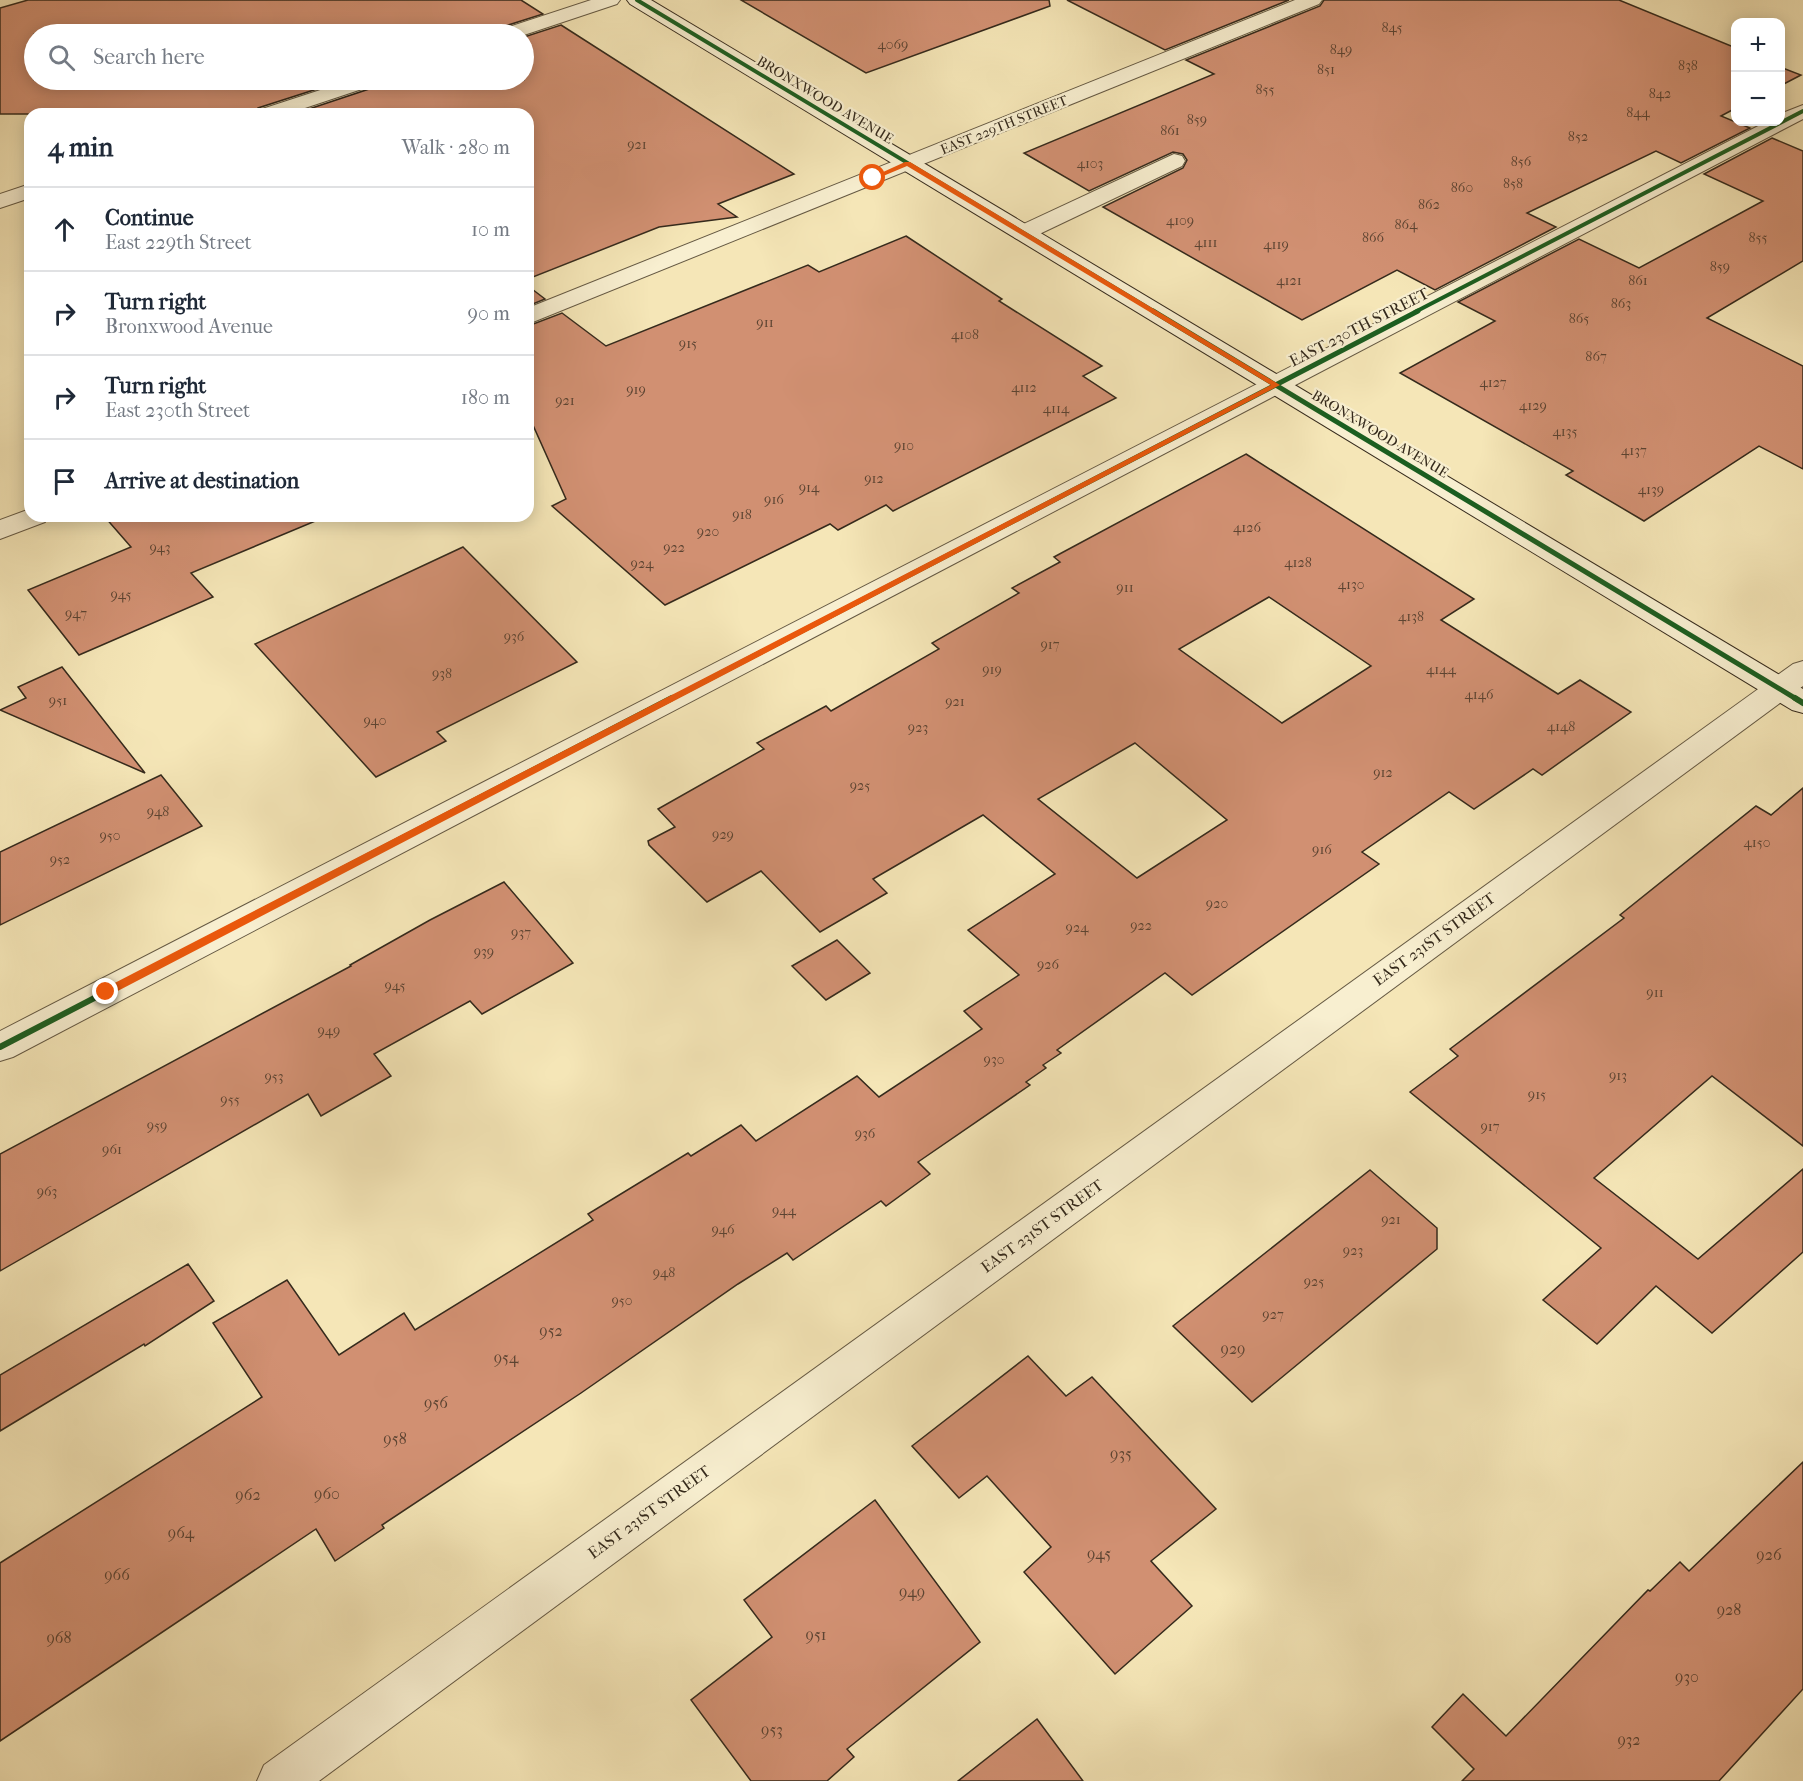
<!DOCTYPE html>
<html lang="en">
<head>
<meta charset="utf-8">
<style>
  body { margin:0; font-family:"IM FELL French Canon",serif; background:#f2f2f3; color:#1f2937 }
  .controls { position:absolute; right:18px; top:18px; display:grid; overflow:hidden; border-radius:12px; box-shadow:0 3px 15px #0003 }
  .controls button { width:54px; height:54px; display:grid; place-items:center; padding:0; border:0; border-bottom:2px solid #e0e1e3; background:#fff; color:#1f2937; font:30px sans-serif }
  .stop { position:absolute; width:18px; height:18px; margin:-14px; border:4px solid #ea580c; border-radius:50%; background:#fff }
  .stop.end { background:#ea580c; border-color:#fff; box-shadow:0 2px 6px #0008 }
  .list { margin:0; padding:0; list-style:none }
  h2 { display:flex; justify-content:space-between; align-items:center; height:78px; margin:0; padding:0 24px; font-size:26px }
  h2 small { font-size:20px; font-weight:400; color:#747a83 }
  .list li { display:grid; grid-template-columns:39px 1fr auto; gap:18px; align-items:center; box-sizing:border-box; height:84px; padding:0 24px; border-top:2px solid #e0e1e3 }
  .list b { display:block; font-size:22px; white-space:nowrap }
  .list p { margin:0; font-size:20px; white-space:nowrap; color:#747a83 }
  .list em { font-size:20px; font-style:normal; color:#747a83 }
  .icon { flex:none; width:33px; height:33px; fill:none; stroke:currentColor; stroke-width:2; stroke-linecap:round; stroke-linejoin:round }
  .map { position:relative; flex:none; width:1803px; height:1781px; overflow:hidden }
  .search { position:absolute; background:#fff; box-shadow:0 3px 15px #0003; left:24px; top:24px; width:510px; height:66px; display:flex; align-items:center; gap:15px; box-sizing:border-box; padding:0 21px; border-radius:33px; color:#747a83; font-size:22px }
  .panel { position:absolute; background:#fff; box-shadow:0 3px 15px #0003; left:24px; top:108px; width:510px; height:414px; border-radius:18px }
  .map>svg:first-child { display:block }
</style>
</head>
<body>
<div class="map">
<svg width="1803" height="1781" viewBox="0 0 1803 1781">
  <rect width="100%" height="100%" fill="#f5e6b7"/>
  <filter id="stains"><feTurbulence type="fractalNoise" baseFrequency=".00333" numOctaves="4"/><feColorMatrix values="0 0 0 0 .2 0 0 0 0 .09 0 0 0 0 .02 0 0 0 .5 -.17"/></filter>
  <radialGradient id="worn" r=".72"><stop offset=".6" stop-color="#630" stop-opacity="0"/><stop offset="1" stop-color="#630" stop-opacity=".3"/></radialGradient>
  <g fill="#d19072" stroke="#352a1c" stroke-width="1.5" fill-rule="evenodd">
    <polygon points="28,0 521,0 543,14 499,28 495,34 34,34 34,80 345,80 258,108 253,114 0,114 0,8"/>
    <polygon points="741,0 1049,0 1050,6 866,73"/>
    <polygon points="1067,0 1289,0 1165,50"/>
    <polygon points="1324,0 1619,0 1736,48 1736,108 1721,116 1750,128 1681,163 1656,151 1527,213 1556,227 1435,290 1397,270 1302,320 1103,207 1183,168 1187,160 1183,154 1173,152 1089,191 1024,153 1214,74 1186,60 1320,6"/>
    <polygon points="561,25 794,174 718,204 737,217 659,227 528,279 528,114 294,114 378,86 382,80 524,80 524,37"/>
    <polygon points="1780,67 1801,75 1780,86"/>
    <polygon points="1772,138 1803,151 1803,261 1707,318 1803,366 1803,469 1759,446 1644,521 1566,475 1573,471 1400,373 1495,321 1458,302 1579,239 1639,268 1763,201 1704,174"/>
    <polygon points="906,236 1002,299 999,301 1102,366 1083,376 1116,398 893,511 886,505 838,530 830,524 665,605 552,506 566,499 528,414 528,326 562,313 606,346 808,265 819,272"/>
    <polygon points="528,286 545,299 528,306"/>
    <path d="M 1246,454 L 1474,599 L 1441,620 L 1558,694 L 1580,680 L 1631,712 L 1542,775 L 1533,769 L 1474,809 L 1449,792 L 1362,852 L 1379,864 L 1192,995 L 1165,973 L 1057,1050 L 1061,1053 L 1043,1065 L 1046,1068 L 1026,1082 L 1030,1085 L 918,1162 L 930,1174 L 886,1206 L 881,1201 L 793,1260 L 787,1253 L 738,1284 L 581,1393 L 382,1525 L 384,1528 L 335,1561 L 316,1529 L 0,1741 L 0,1563 L 262,1397 L 213,1323 L 287,1280 L 339,1355 L 404,1313 L 415,1330 L 593,1220 L 588,1214 L 688,1153 L 691,1156 L 741,1125 L 756,1141 L 857,1076 L 879,1097 L 982,1029 L 964,1011 L 1019,975 L 968,930 L 1055,874 L 983,815 L 873,879 L 887,893 L 820,932 L 761,871 L 707,902 L 649,845 L 648,841 L 675,827 L 658,809 L 764,749 L 757,743 L 826,706 L 831,711 L 939,649 L 932,643 L 1019,593 L 1012,588 L 1060,562 L 1054,557 ZM 1269,597 L 1371,666 L 1282,723 L 1179,649 ZM 1135,743 L 1227,820 L 1137,878 L 1038,799 Z"/>
    <polygon points="104,516 324,516 325,517 191,573 213,597 79,655 28,590 131,547"/>
    <polygon points="463,547 577,662 437,732 446,741 376,777 255,644"/>
    <polygon points="62,667 145,773 0,710 26,698 18,687"/>
    <polygon points="161,775 202,826 0,925 0,852"/>
    <polygon points="1803,788 1803,1146 1712,1076 1594,1178 1698,1259 1803,1169 1803,1252 1712,1333 1656,1286 1597,1344 1543,1300 1601,1248 1410,1092 1458,1056 1450,1049 1624,918 1620,915 1756,806 1771,815"/>
    <polygon points="504,882 573,963 482,1014 470,1001 374,1054 391,1076 321,1116 308,1094 0,1271 0,1154 351,966 350,965 430,920"/>
    <polygon points="837,940 870,973 826,1000 792,966"/>
    <polygon points="1370,1170 1437,1228 1437,1249 1252,1402 1173,1326"/>
    <polygon points="188,1264 214,1301 145,1346 144,1344 0,1431 0,1375"/>
    <polygon points="1028,1356 1066,1396 1092,1377 1216,1509 1151,1561 1192,1606 1115,1674 1024,1572 1051,1547 987,1476 959,1498 912,1446"/>
    <polygon points="1803,1462 1803,1689 1719,1781 1462,1781 1474,1769 1432,1727 1463,1694 1506,1736 1648,1590 1650,1591 1680,1562 1689,1571"/>
    <polygon points="875,1500 980,1642 847,1749 854,1757 827,1781 751,1781 691,1700 772,1637 744,1600"/>
    <polygon points="1037,1719 1083,1781 958,1781"/>
  </g>
  <g fill="none" stroke-linecap="round" stroke-linejoin="round">
    <defs>
      <polygon id="lane" points="1174,154 1182,156 1185,161 1182,166 1031,238 1023,240 1015,238 1012,233 1015,228"/>
      <g id="street">
        <polygon points="591,0 620,0 617,4 524,35 497,34 500,30"/>
        <polygon points="1295,0 1322,0 1319,4 528,324 528,308"/>
        <polygon points="351,80 380,80 377,84 287,114 255,114 259,110"/>
        <polygon points="1803,105 1803,119 13,1057 0,1061 0,1031 1766,122 1780,122 1780,114"/>
        <polygon points="30,184 30,198 0,208 0,194"/>
        <polygon points="30,509 30,516 49,516 45,522 0,539 0,520"/>
        <polygon points="1803,661 1803,686 319,1781 257,1781 264,1765 1793,664"/>
      </g>
      <polygon id="secondary" points="627,0 651,0 1803,689 1803,713 1792,710 630,4"/>
    </defs>
    <use href="#lane" stroke="#655943" stroke-width="2"/>
    <use href="#street" stroke="#655943" stroke-width="2"/>
    <use href="#secondary" stroke="#352a1c" stroke-width="2"/>
    <use href="#lane" fill="#f8efd0" fill-rule="evenodd"/>
    <use href="#street" fill="#f8efd0" fill-rule="evenodd"/>
    <use href="#secondary" fill="#f8efd0" fill-rule="evenodd"/>
    <defs>
      <g id="cycleway-far2">
        <polyline points="637,0 1155,312"/>
        <polyline points="1415,312 1803,111"/>
      </g>
      <g id="cycleway-far1">
        <polyline points="1153,311 1798,700"/>
        <polyline points="669,700 1418,311"/>
      </g>
      <g id="cycleway">
        <polyline points="1795,698 1803,703"/>
        <polyline points="0,1047 672,698"/>
      </g>
    </defs>
    <use href="#cycleway-far2" stroke="#f8efd0" stroke-width="6"/>
    <use href="#cycleway-far1" stroke="#f8efd0" stroke-width="8"/>
    <use href="#cycleway" stroke="#f8efd0" stroke-width="10"/>
    <use href="#cycleway-far2" stroke="#1b5e20" stroke-width="4"/>
    <use href="#cycleway-far1" stroke="#1b5e20" stroke-width="5"/>
    <use href="#cycleway" stroke="#1b5e20" stroke-width="6"/>
  </g>
  <polygon fill="#ea580c" points="905,162 910,162 1280,385 110,995 103,995 103,989 1271,385 907,166 876,179 870,178"/>
  <g text-anchor="middle" dominant-baseline="central" stroke-width="4.5" stroke-linejoin="round" paint-order="stroke">
    <g font-size="14" fill="#5c4432">
      <text x="1392" y="27">845</text>
      <text x="893" y="44">4069</text>
      <text x="1341" y="49">849</text>
      <text x="1688" y="65">838</text>
      <text x="1326" y="69">851</text>
      <text x="1265" y="89">855</text>
      <text x="1660" y="93">842</text>
      <text x="1638" y="112">844</text>
      <text x="1197" y="119">859</text>
      <text x="1170" y="130">861</text>
      <text x="1578" y="136">852</text>
      <text x="637" y="144">921</text>
      <text x="1521" y="161">856</text>
      <text x="1090" y="163">4103</text>
      <text x="1513" y="183">858</text>
      <text x="1462" y="187">860</text>
      <text x="1429" y="204">862</text>
      <text x="1180" y="220">4109</text>
      <text x="1406" y="224">864</text>
      <text x="1373" y="237">866</text>
      <text x="1758" y="237">855</text>
      <text x="1206" y="242">4111</text>
      <text x="1276" y="244">4119</text>
      <text x="1720" y="266">859</text>
      <text x="1289" y="280">4121</text>
      <text x="1638" y="280">861</text>
      <text x="1621" y="303">863</text>
      <text x="1579" y="318">865</text>
      <text x="765" y="322">911</text>
      <text x="965" y="334">4108</text>
      <text x="688" y="343">915</text>
      <text x="1596" y="356">867</text>
      <text x="1493" y="382">4127</text>
      <text x="1024" y="387">4112</text>
      <text x="636" y="389">919</text>
      <text x="565" y="400">921</text>
      <text x="1533" y="405">4129</text>
      <text x="1056" y="408">4114</text>
      <text x="1565" y="431">4135</text>
      <text x="904" y="445">910</text>
      <text x="1634" y="450">4137</text>
      <text x="874" y="478">912</text>
      <text x="809" y="487">914</text>
      <text x="1651" y="489">4139</text>
      <text x="774" y="499">916</text>
      <text x="742" y="514">918</text>
      <text x="1247" y="527">4126</text>
      <text x="708" y="531">920</text>
      <text x="160" y="547">943</text>
      <text x="674" y="547">922</text>
      <text x="1298" y="562">4128</text>
      <text x="642" y="563">924</text>
      <text x="1351" y="584">4130</text>
      <text x="1125" y="587">911</text>
      <text x="121" y="594">945</text>
      <text x="76" y="613">947</text>
      <text x="1411" y="616">4138</text>
      <text x="514" y="636">936</text>
      <text x="1050" y="644">917</text>
      <text x="992" y="669">919</text>
      <text x="1441" y="669">4144</text>
      <text x="442" y="673">938</text>
      <text x="1479" y="694">4146</text>
      <text x="58" y="700">951</text>
      <text x="955" y="701">921</text>
      <text x="375" y="720">940</text>
      <text x="1561" y="726">4148</text>
      <text x="918" y="727">923</text>
      <text x="1383" y="772">912</text>
      <text x="860" y="785">925</text>
      <text x="158" y="811">948</text>
      <text x="723" y="834">929</text>
      <text x="110" y="835">950</text>
      <text x="1757" y="842">4150</text>
      <text x="1322" y="849">916</text>
      <text x="60" y="859">952</text>
      <text x="1217" y="903">920</text>
      <text x="1141" y="925">922</text>
      <text x="1077" y="927">924</text>
      <text x="521" y="932">937</text>
      <text x="484" y="951">939</text>
      <text x="1048" y="964">926</text>
      <text x="395" y="985">945</text>
      <text x="1655" y="992">911</text>
      <text x="329" y="1030">949</text>
      <text x="994" y="1059">930</text>
      <text x="1618" y="1075">913</text>
      <text x="274" y="1076">953</text>
      <text x="1537" y="1094">915</text>
      <text x="230" y="1099">955</text>
      <text x="157" y="1125">959</text>
      <text x="1490" y="1126">917</text>
      <text x="865" y="1133">936</text>
      <text x="112" y="1149">961</text>
      <text x="47" y="1191">963</text>
      <text x="784" y="1210">944</text>
      <text x="1391" y="1219">921</text>
      <text x="723" y="1229">946</text>
      <text x="1353" y="1250">923</text>
      <text x="664" y="1272">948</text>
      <text x="1314" y="1281">925</text>
      <text x="622" y="1300">950</text>
      <text x="1273" y="1314">927</text>
    </g>
    <g font-size="14" fill="#352a1c" stroke="#f8efd0">
      <text transform="translate(825 100) rotate(31)">BRONXWOOD AVENUE</text>
      <text transform="translate(1004 125) rotate(-22)">EAST 229TH STREET</text>
      <text transform="translate(1380 434) rotate(31)">BRONXWOOD AVENUE</text>
    </g>
    <g font-size="16" fill="#352a1c" stroke="#f8efd0">
      <text transform="translate(1359 327) rotate(-27)">EAST 230TH STREET</text>
      <text transform="translate(1434 939) rotate(-36)">EAST 231ST STREET</text>
      <text transform="translate(1042 1226) rotate(-36)">EAST 231ST STREET</text>
      <text transform="translate(649 1512) rotate(-36)">EAST 231ST STREET</text>
    </g>
    <g font-size="16" fill="#5c4432">
      <text x="551" y="1330">952</text>
      <text x="1233" y="1348">929</text>
      <text x="506" y="1357">954</text>
      <text x="436" y="1402">956</text>
      <text x="395" y="1438">958</text>
      <text x="1121" y="1453">935</text>
      <text x="327" y="1493">960</text>
      <text x="248" y="1494">962</text>
      <text x="181" y="1532">964</text>
      <text x="1099" y="1553">945</text>
      <text x="1769" y="1554">926</text>
      <text x="117" y="1574">966</text>
      <text x="912" y="1591">949</text>
      <text x="1729" y="1609">928</text>
      <text x="816" y="1634">951</text>
      <text x="59" y="1637">968</text>
      <text x="1687" y="1676">930</text>
      <text x="772" y="1729">953</text>
      <text x="1629" y="1739">932</text>
    </g>
  </g>
  <rect width="100%" height="100%" filter="url(#stains)"/>
  <rect width="100%" height="100%" fill="url(#worn)"/>
</svg>
<div class="controls">
<button>+</button>
<button>−</button>
</div>
<div class="stop" style="left:873px;top:178px"></div>
<div class="stop end" style="left:106px;top:992px"></div>
<div class="search"><svg class="icon" aria-label="search" viewBox="0 0 24 24"><circle cx="10" cy="10" r="6"/><path d="M15 15l6 6"/></svg>Search here</div>
<section class="panel">
<h2>4 min<small>Walk · 280 m</small></h2>
<ul class="list">
<li><svg class="icon" aria-label="ahead" viewBox="0 0 24 24"><path d="M12 20V5M6 11l6-6 6 6"/></svg><div><b>Continue</b><p>East 229th Street</p></div><em>10 m</em></li>
<li><svg class="icon" aria-label="right" viewBox="0 0 24 24"><path d="M7 20v-9h11M14 6l5 5-5 5"/></svg><div><b>Turn right</b><p>Bronxwood Avenue</p></div><em>90 m</em></li>
<li><svg class="icon" aria-label="right" viewBox="0 0 24 24"><path d="M7 20v-9h11M14 6l5 5-5 5"/></svg><div><b>Turn right</b><p>East 230th Street</p></div><em>180 m</em></li>
<li><svg class="icon" aria-label="arrive" viewBox="0 0 24 24"><path d="M6 21V4h12l-3 4 3 4H6"/></svg><div><b>Arrive at destination</b></div></li>
</ul>
</section>
</div>
</body>
</html>
